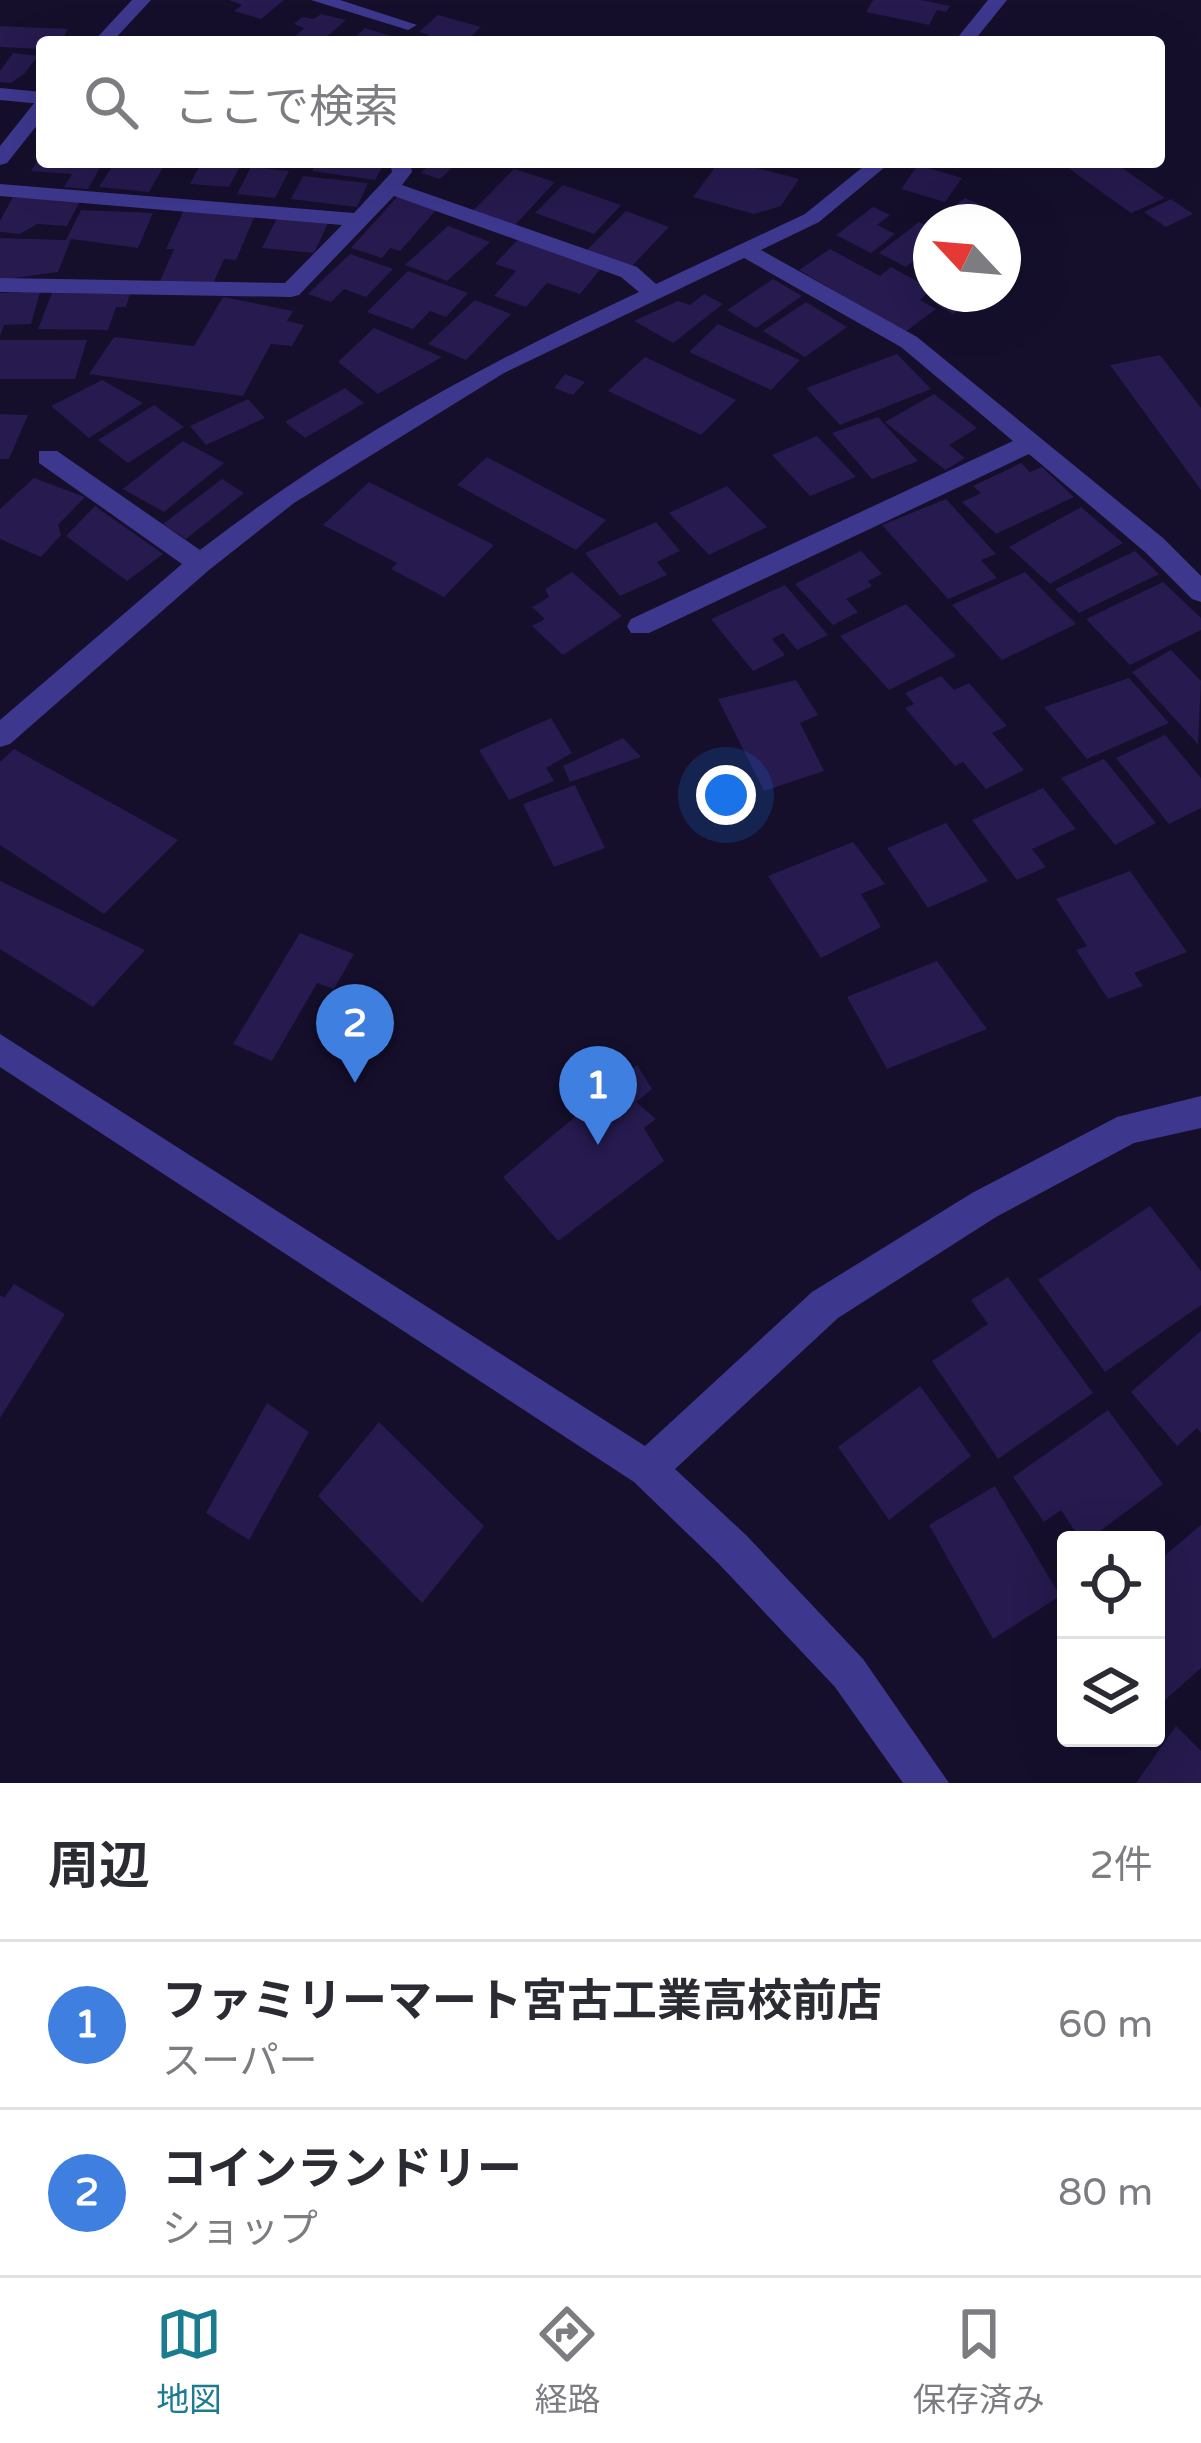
<!DOCTYPE html>
<html lang="ja">
<head>
<meta charset="utf-8">
<style>
  body { margin:0; font-family:"Varela Round","Noto Sans JP",sans-serif; background:#f7f7f7; color:#2b2b33 }
  .controls { position:absolute; right:36px; bottom:36px; display:grid; overflow:hidden; border-radius:12px; box-shadow:0 12px 48px #0002 }
  .controls button { width:108px; height:108px; display:grid; place-items:center; padding:0; border:0; border-bottom:3px solid #e1e1e2; background:#fff; color:#2b2b33; font:60px sans-serif }
  .compass { position:absolute; left:913px; top:204px; width:108px; height:108px; border-radius:50%; background:#fff; box-shadow:0 12px 48px #0002; rotate:296deg }
  .you { position:absolute; left:726px; top:795px; width:42px; height:42px; margin:-30px; border:9px solid #fff; border-radius:50%; background:#1a73e8; box-shadow:0 0 0 18px #1a73e833 }
  .badge { display:grid; place-items:center; width:78px; height:78px; border-radius:50%; background:#1b7c8f; color:#fff; font-size:39px; font-weight:700 }
  .pin { position:absolute; translate:-50% -99px; filter:drop-shadow(0 3px 6px #0008) }
  .pin::after { content:''; position:absolute; top:63px; width:42px; height:36px; background:inherit; clip-path:polygon(0 0,100% 0,50% 100%) }
  .list { margin:0; padding:0; list-style:none }
  h2 { display:flex; justify-content:space-between; align-items:center; height:156px; margin:0; padding:0 48px; font-size:51px }
  h2 small { font-size:39px; font-weight:400; color:#7c7c81 }
  .list li { display:grid; grid-template-columns:78px 1fr auto; gap:36px; align-items:center; box-sizing:border-box; height:168px; padding:0 48px; border-top:3px solid #e1e1e2 }
  .list b { display:block; font-size:45px; white-space:nowrap }
  .list p { margin:0; font-size:39px; white-space:nowrap; color:#7c7c81 }
  .list em { font-size:39px; font-style:normal; color:#7c7c81 }
  .icon { flex:none; width:66px; height:66px; fill:none; stroke:currentColor; stroke-width:2; stroke-linecap:round; stroke-linejoin:round }
  .map { position:relative; flex:none; width:1201px; height:1783px; overflow:hidden }
  .search { position:absolute; background:#fff; box-shadow:0 12px 48px #0002; left:36px; right:36px; top:36px; height:132px; display:flex; align-items:center; gap:30px; box-sizing:border-box; padding:0 42px; border-radius:12px; color:#7c7c81; font-size:45px }
  .sheet { height:492px; background:#fff }
  nav { display:flex; justify-content:space-around; align-items:center; box-sizing:border-box; height:168px; border-top:3px solid #e1e1e2; background:#fff; font-size:33px; color:#7c7c81 }
  nav a { display:grid; justify-items:center; gap:6px }
  nav .on { color:#1b7c8f }
  .map>svg:first-child { display:block }
</style>
</head>
<body>
<div class="map">
<svg width="1201" height="1783" viewBox="0 0 1201 1783">
  <rect width="100%" height="100%" fill="#150f2c"/>
  <g fill="#261a4e">
    <polygon points="229,0 284,0 261,19 234,11 242,5"/>
    <polygon points="873,0 921,0 950,6 946,12 937,10 929,25 866,12"/>
    <polygon points="321,14 346,20 320,42 296,36 304,28 294,24 302,17 314,19"/>
    <polygon points="438,15 481,27 465,42 421,42 429,35 419,32"/>
    <polygon points="0,26 68,29 61,42 42,42 42,49 0,47"/>
    <polygon points="365,28 400,39 350,42"/>
    <polygon points="13,53 38,56 24,74 11,83 0,82 0,71"/>
    <polygon points="42,153 42,162 103,162 88,189 64,187 72,174 31,171"/>
    <polygon points="115,162 166,162 149,192 99,187"/>
    <polygon points="318,162 385,162 375,180 312,171"/>
    <polygon points="432,162 458,162 440,179 421,173"/>
    <polygon points="719,162 734,162 799,179 781,206 754,214 693,197"/>
    <polygon points="1060,162 1114,162 1165,198 1131,213"/>
    <polygon points="201,163 240,166 229,187 190,184"/>
    <polygon points="918,165 962,178 945,202 901,189"/>
    <polygon points="251,167 289,171 275,198 237,194"/>
    <polygon points="514,169 555,182 513,227 471,213"/>
    <polygon points="303,176 368,183 357,207 291,199"/>
    <polygon points="563,185 621,205 594,234 535,213"/>
    <polygon points="13,197 80,201 67,226 37,224 20,234 0,232 0,221"/>
    <polygon points="397,197 437,209 400,251 390,248 382,258 351,248"/>
    <polygon points="965,198 990,209 986,213 1004,222 942,222 963,206 957,204"/>
    <polygon points="1171,199 1193,214 1166,227 1144,212"/>
    <polygon points="873,207 890,215 877,225 895,234 871,253 836,235"/>
    <polygon points="81,210 153,213 138,248 71,239 58,272 0,280 0,238 66,240"/>
    <polygon points="184,210 255,215 236,260 224,259 213,284 160,281 174,249 166,249"/>
    <polygon points="626,211 669,227 631,267 587,250"/>
    <polygon points="277,218 328,223 314,253 262,248"/>
    <polygon points="919,222 931,228 931,261 920,256 906,267 879,253"/>
    <polygon points="448,226 490,242 447,281 405,265"/>
    <polygon points="521,236 605,264 580,294 547,283 526,307 494,296 516,271 495,264"/>
    <polygon points="830,249 880,276 891,267 931,289 920,300 936,309 905,332 799,270"/>
    <polygon points="350,254 393,269 366,297 344,289 331,302 308,294"/>
    <polygon points="408,271 468,293 446,317 430,311 413,329 367,312"/>
    <polygon points="773,279 802,296 756,328 727,310"/>
    <polygon points="40,292 31,324 4,325 0,336 0,293"/>
    <polygon points="52,293 130,294 126,307 116,307 108,330 38,329"/>
    <polygon points="704,294 723,304 673,343 634,321 678,301 690,305"/>
    <polygon points="945,294 965,306 953,314 932,301"/>
    <polygon points="223,297 293,311 287,321 304,325 292,346 271,344 243,396 89,374 114,337 194,346"/>
    <polygon points="475,300 511,314 466,360 428,344"/>
    <polygon points="806,302 847,327 805,357 763,331"/>
    <polygon points="718,324 800,360 771,390 689,352"/>
    <polygon points="374,328 442,357 378,394 338,362"/>
    <polygon points="0,340 87,340 75,379 0,379"/>
    <polygon points="897,354 931,389 840,425 806,388"/>
    <polygon points="1160,355 1201,408 1201,490 1110,365"/>
    <polygon points="645,357 736,400 701,435 608,391"/>
    <polygon points="565,374 585,382 573,395 554,388"/>
    <polygon points="102,380 143,403 89,438 51,406"/>
    <polygon points="345,388 364,403 305,438 285,422"/>
    <polygon points="934,394 977,428 949,445 965,458 945,470 885,422"/>
    <polygon points="248,399 265,418 206,445 190,426"/>
    <polygon points="154,405 184,427 128,463 98,440"/>
    <polygon points="0,414 28,415 9,459 0,459"/>
    <polygon points="878,417 918,461 872,479 832,433"/>
    <polygon points="817,436 856,477 810,496 772,455"/>
    <polygon points="183,441 224,463 164,512 123,489"/>
    <polygon points="487,457 606,520 576,550 457,485"/>
    <polygon points="1021,463 1030,472 1042,467 1074,497 996,534 962,502 981,493 973,486"/>
    <polygon points="34,478 85,497 58,525 61,535 41,557 0,539 0,509"/>
    <polygon points="222,479 244,493 186,539 163,524"/>
    <polygon points="369,482 494,545 444,597 391,569 397,563 323,525"/>
    <polygon points="727,486 767,527 709,555 669,513"/>
    <polygon points="946,499 996,554 981,560 997,578 948,599 882,525"/>
    <polygon points="95,506 163,554 127,581 66,536"/>
    <polygon points="1081,507 1123,543 1050,584 1009,547"/>
    <polygon points="656,522 680,551 657,562 667,575 620,596 585,553"/>
    <polygon points="861,551 882,574 868,581 872,586 846,599 858,612 833,625 795,584"/>
    <polygon points="1135,551 1159,574 1079,613 1055,589"/>
    <polygon points="572,572 622,616 563,655 532,626 545,619 532,607 549,597 545,589"/>
    <polygon points="1025,572 1076,624 1002,660 952,605"/>
    <polygon points="1163,582 1201,618 1201,630 1130,665 1086,619"/>
    <polygon points="785,585 828,635 797,650 783,633 772,639 785,655 753,671 711,619"/>
    <polygon points="906,604 956,656 889,690 840,636"/>
    <polygon points="1171,650 1201,681 1198,744 1132,672"/>
    <polygon points="941,676 954,690 969,683 1007,726 992,733 1024,770 986,789 963,762 955,766 905,708 914,704 905,693"/>
    <polygon points="1129,678 1169,723 1087,759 1044,707"/>
    <polygon points="796,680 818,715 800,723 824,771 764,791 718,699"/>
    <polygon points="551,718 572,753 546,768 554,781 509,800 479,750"/>
    <polygon points="1165,735 1201,778 1201,808 1169,824 1116,758"/>
    <polygon points="623,738 641,757 570,782 563,766"/>
    <polygon points="14,749 178,840 104,914 0,845 0,762"/>
    <polygon points="1104,759 1156,823 1115,845 1061,778"/>
    <polygon points="575,785 605,848 554,867 523,804"/>
    <polygon points="1043,788 1076,829 1032,849 1046,867 1017,880 972,820"/>
    <polygon points="946,823 988,881 928,908 887,848"/>
    <polygon points="853,842 885,884 861,894 881,927 821,958 768,876"/>
    <polygon points="1130,871 1187,952 1134,973 1143,986 1108,999 1076,950 1087,946 1056,899"/>
    <polygon points="0,881 145,950 93,1007 0,949"/>
    <polygon points="300,933 354,954 334,989 317,983 272,1061 233,1044"/>
    <polygon points="937,961 987,1029 887,1069 847,997"/>
    <polygon points="637,1065 652,1089 636,1102 656,1119 644,1128 664,1161 558,1241 503,1177"/>
    <polygon points="1150,1206 1201,1271 1201,1305 1105,1372 1038,1280"/>
    <polygon points="1008,1277 1093,1393 998,1459 932,1361 988,1324 971,1300"/>
    <polygon points="14,1284 65,1314 0,1418 0,1295 4,1298"/>
    <polygon points="1201,1331 1201,1433 1197,1428 1177,1446 1131,1392"/>
    <polygon points="920,1386 971,1456 889,1520 838,1447"/>
    <polygon points="267,1403 309,1432 249,1540 206,1513"/>
    <polygon points="1108,1410 1163,1484 1088,1540 1081,1540 1061,1510 1044,1522 1013,1477"/>
    <polygon points="379,1422 484,1526 422,1603 318,1496"/>
    <polygon points="995,1486 1060,1596 993,1639 929,1525"/>
    <polygon points="1201,1525 1201,1668 1156,1708 1156,1563"/>
    <polygon points="1176,1726 1201,1751 1201,1783 1136,1783"/>
  </g>
  <g fill="none" stroke-linecap="round" stroke-linejoin="round">
    <g fill="#3d388e" fill-rule="evenodd">
      <polygon points="311,0 340,0 417,25 408,30"/>
      <polygon points="988,0 1007,0 973,42 954,42"/>
      <polygon points="0,88 42,92 42,104 0,100"/>
      <path d="M 390,162 L 410,162 L 412,172 L 402,185 L 637,267 L 656,284 L 805,214 L 869,162 L 891,162 L 819,222 L 761,250 L 917,337 L 1163,538 L 1201,576 L 1201,602 L 1192,599 L 1145,552 L 1029,454 L 649,633 L 631,633 L 627,626 L 631,619 L 1013,441 L 901,347 L 744,258 L 504,373 L 294,503 L 209,570 L 10,744 L 0,747 L 0,720 L 182,564 L 39,463 L 39,451 L 57,451 L 200,550 C 337,444 482,365 639,292 L 621,277 L 394,196 L 299,295 L 291,297 L 0,292 L 0,278 L 285,283 L 342,225 L 0,196 L 0,184 L 354,213 L 392,172 Z"/>
    </g>
    <g fill="#3d388e" fill-rule="evenodd">
      <polygon points="132,0 151,0 112,42 93,42"/>
      <polygon points="42,100 42,119 7,163 0,165 0,146 35,102"/>
      <polygon points="0,1034 645,1446 812,1292 972,1193 1117,1117 1201,1096 1201,1128 1134,1143 996,1217 838,1318 675,1469 746,1535 863,1659 949,1783 903,1783 835,1687 718,1563 634,1482 0,1067"/>
    </g>
  </g>
</svg>
<div class="controls">
<button><svg class="icon" aria-label="locate" viewBox="0 0 24 24"><circle cx="12" cy="12" r="6"/><path d="M12 2v4M12 18v4M2 12h4M18 12h4"/></svg></button>
<button><svg class="icon" aria-label="layers" viewBox="0 0 24 24"><path d="M12 4l9 5-9 5-9-5zM3 14l9 5 9-5"/></svg></button>
</div>
<svg class="compass" viewBox="-18 -18 36 36"><path d="M0-13l5 13h-10z" fill="#e53935"/><path d="M0 13l5-13h-10z" fill="#7c7c81"/></svg>
<div class="you"></div>
<div class="pin badge" style="left:598px;top:1145px;background:#3f7fe0">1</div>
<div class="pin badge" style="left:355px;top:1083px;background:#3f7fe0">2</div>
<div class="search"><svg class="icon" aria-label="search" viewBox="0 0 24 24"><circle cx="10" cy="10" r="6"/><path d="M15 15l6 6"/></svg>ここで検索</div>
</div>
<section class="sheet">
<h2>周辺<small>2件</small></h2>
<ul class="list">
<li><span class="badge" style="background:#3f7fe0">1</span><div><b>ファミリーマート宮古工業高校前店</b><p>スーパー</p></div><em>60 m</em></li>
<li><span class="badge" style="background:#3f7fe0">2</span><div><b>コインランドリー</b><p>ショップ</p></div><em>80 m</em></li>
</ul>
</section>
<nav>
<a class="on"><svg class="icon" aria-label="map" viewBox="0 0 24 24"><path d="M3 6l6-2 6 2 6-2v14l-6 2-6-2-6 2zM9 4v14M15 6v14"/></svg>地図</a>
<a><svg class="icon" aria-label="directions" viewBox="0 0 24 24"><path d="M12 3l9 9-9 9-9-9zM9 14v-3h6M13 9l2 2-2 2"/></svg>経路</a>
<a><svg class="icon" aria-label="saved" viewBox="0 0 24 24"><path d="M7 4h10v16l-5-4-5 4z"/></svg>保存済み</a>
</nav>
</body>
</html>
